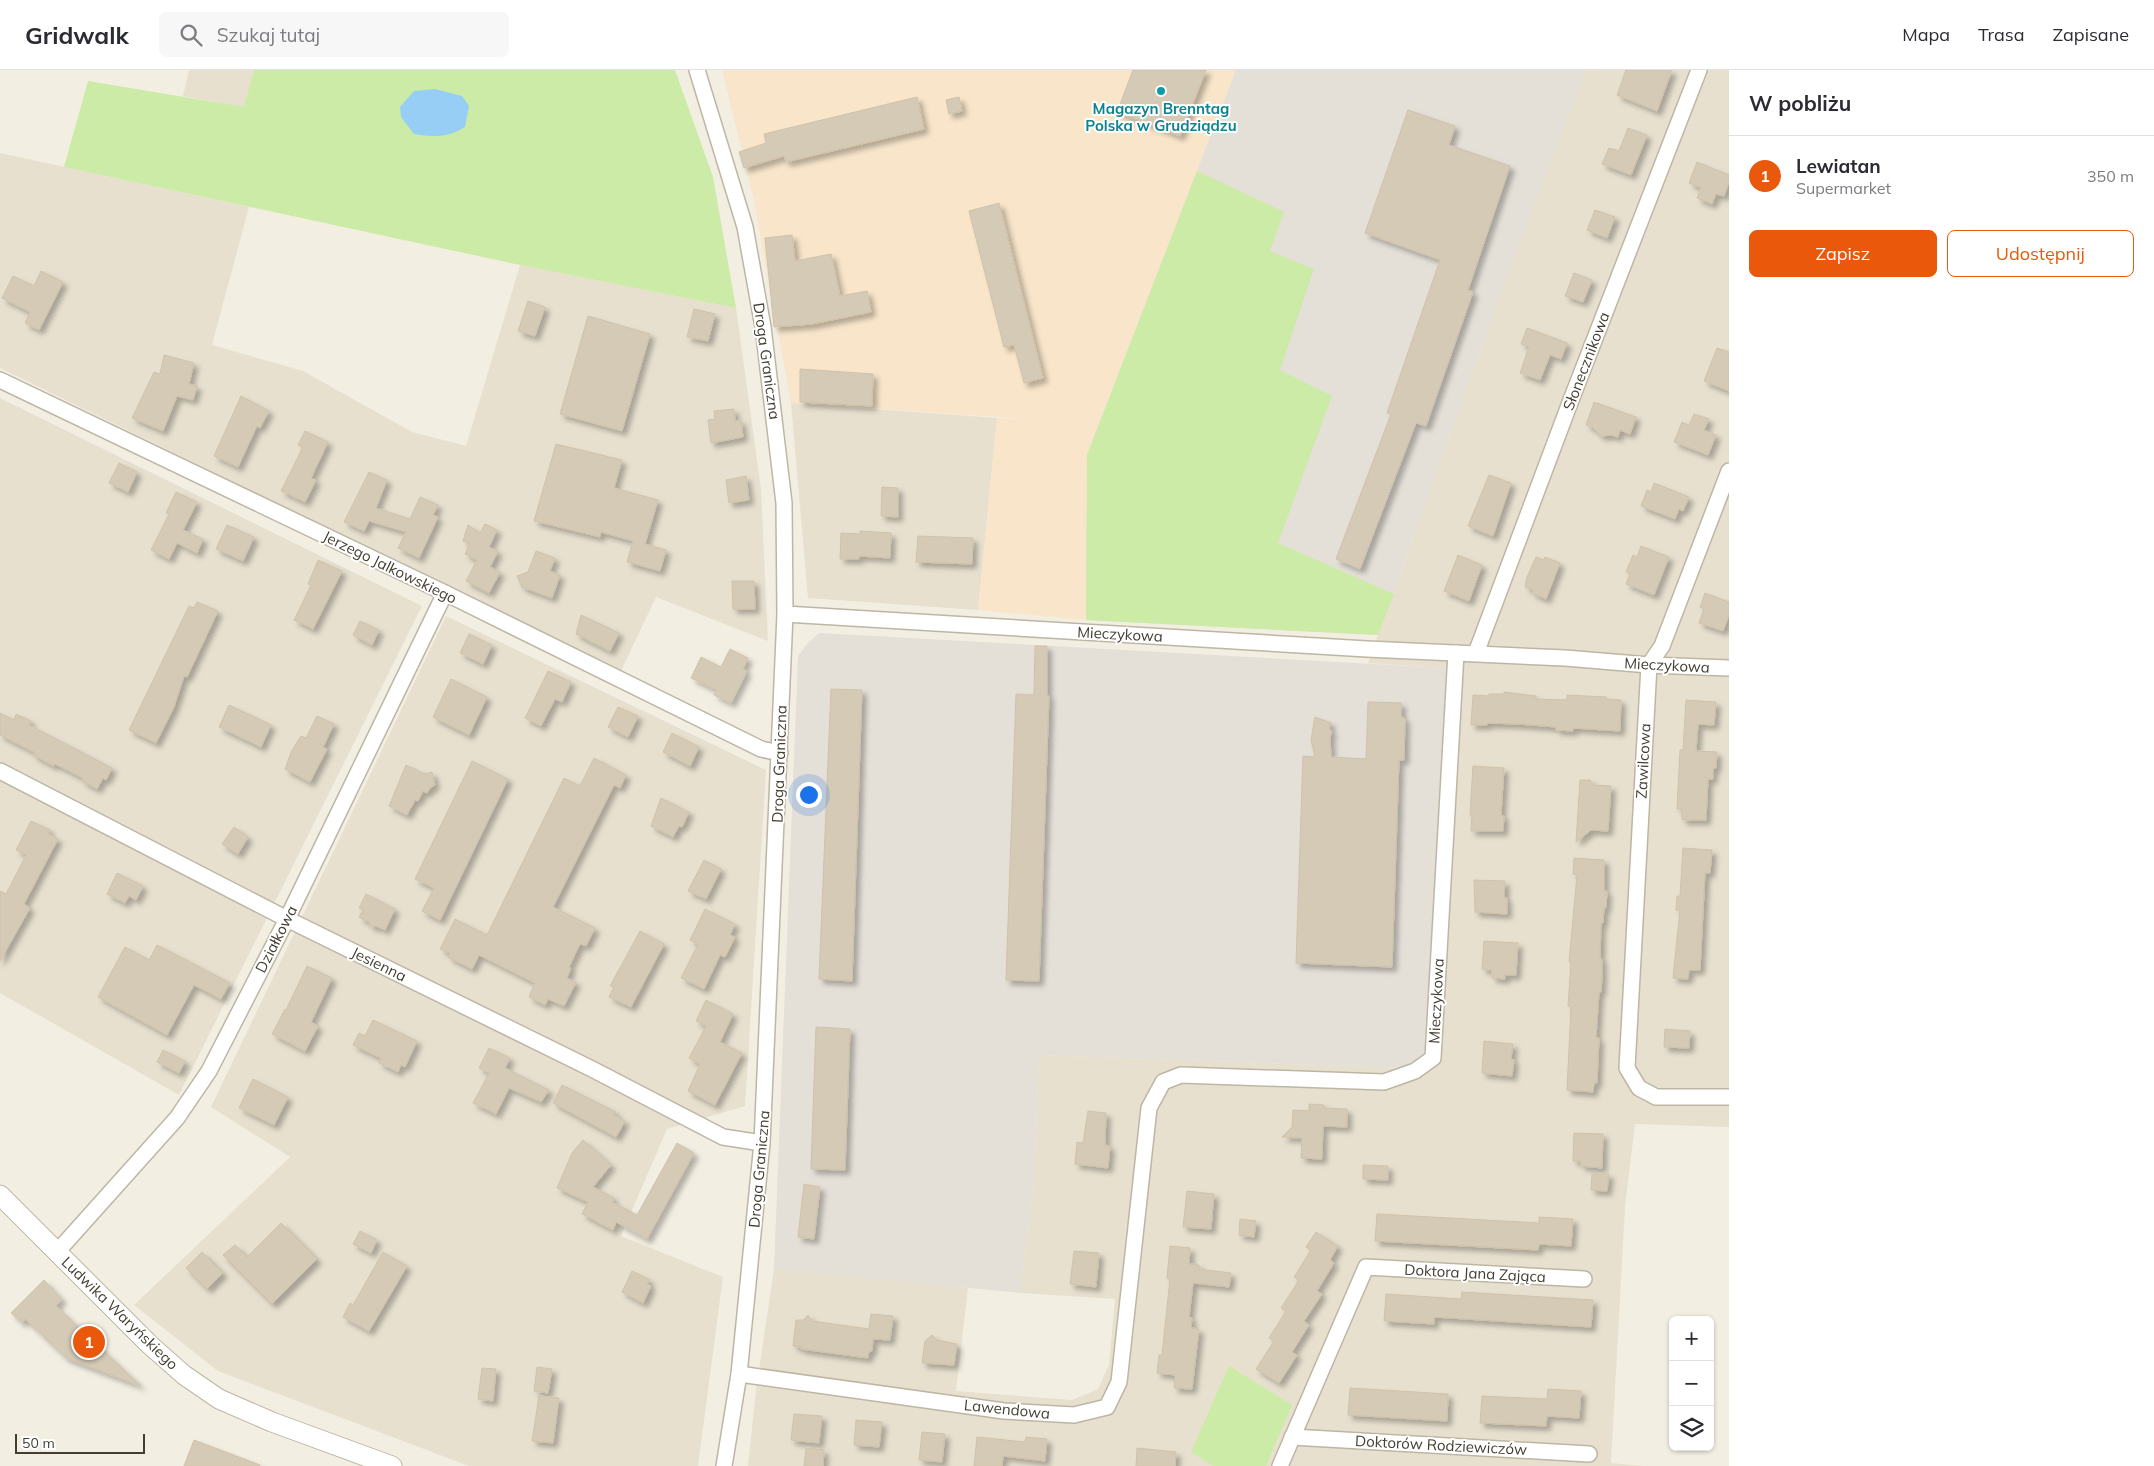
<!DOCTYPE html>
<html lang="pl">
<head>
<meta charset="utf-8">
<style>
  body { margin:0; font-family:Mulish,sans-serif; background:#f7f7f7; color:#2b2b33 }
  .controls { position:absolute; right:15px; bottom:15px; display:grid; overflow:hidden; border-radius:8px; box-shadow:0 1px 4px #0004 }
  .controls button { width:45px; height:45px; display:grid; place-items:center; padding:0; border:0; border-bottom:1px solid #e1e1e2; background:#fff; color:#2b2b33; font:25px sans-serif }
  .scale { position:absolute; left:15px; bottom:12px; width:130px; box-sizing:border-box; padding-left:5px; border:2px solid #443e32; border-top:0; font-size:14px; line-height:18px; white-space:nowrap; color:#443e32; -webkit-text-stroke:4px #fff; paint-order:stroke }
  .you { position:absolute; left:808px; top:724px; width:18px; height:18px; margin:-12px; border:4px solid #fff; border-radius:50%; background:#1a73e8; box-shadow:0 0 0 8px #1a73e833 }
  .badge { display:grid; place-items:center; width:32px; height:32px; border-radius:50%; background:#ea580c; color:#fff; font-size:16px; font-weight:700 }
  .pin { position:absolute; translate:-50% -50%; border:2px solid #fff; box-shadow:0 1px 5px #0006 }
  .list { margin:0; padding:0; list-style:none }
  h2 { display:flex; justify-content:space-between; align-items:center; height:65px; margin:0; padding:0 20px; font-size:21px }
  h2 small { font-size:16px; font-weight:400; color:#7c7c81 }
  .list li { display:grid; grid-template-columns:32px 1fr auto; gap:15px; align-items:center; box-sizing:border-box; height:80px; padding:0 20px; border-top:1px solid #e1e1e2 }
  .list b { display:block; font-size:19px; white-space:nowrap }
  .list p { margin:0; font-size:16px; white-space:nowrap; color:#7c7c81 }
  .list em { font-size:16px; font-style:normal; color:#7c7c81 }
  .actions { display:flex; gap:10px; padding:15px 20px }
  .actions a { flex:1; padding:11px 0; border:1px solid #ea580c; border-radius:8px; text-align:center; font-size:18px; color:#ea580c }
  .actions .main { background:#ea580c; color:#fff }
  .icon { flex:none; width:28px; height:28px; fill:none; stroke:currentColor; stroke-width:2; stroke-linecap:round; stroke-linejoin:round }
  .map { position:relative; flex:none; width:1729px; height:1396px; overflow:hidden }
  header { display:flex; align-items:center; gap:30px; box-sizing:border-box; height:70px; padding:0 25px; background:#fff; border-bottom:1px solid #e1e1e2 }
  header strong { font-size:24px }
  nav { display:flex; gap:28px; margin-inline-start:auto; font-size:18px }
  .search { width:350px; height:45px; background:#f7f7f7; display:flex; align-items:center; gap:12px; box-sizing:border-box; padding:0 18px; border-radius:8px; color:#7c7c81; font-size:19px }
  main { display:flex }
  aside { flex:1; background:#fff }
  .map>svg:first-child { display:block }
</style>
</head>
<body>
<header>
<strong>Gridwalk</strong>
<div class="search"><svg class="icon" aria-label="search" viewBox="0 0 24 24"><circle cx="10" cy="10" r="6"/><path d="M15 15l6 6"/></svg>Szukaj tutaj</div>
<nav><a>Mapa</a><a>Trasa</a><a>Zapisane</a></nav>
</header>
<main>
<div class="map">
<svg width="1729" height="1396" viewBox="0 0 1729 1396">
  <defs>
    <filter id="shadow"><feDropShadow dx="4.5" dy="4.5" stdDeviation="2.5" flood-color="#0004"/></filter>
  </defs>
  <rect width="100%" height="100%" fill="#f3eee2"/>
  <g fill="#e7e0cf">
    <polygon points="189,0 254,0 245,38 183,26"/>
    <polygon points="1586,0 1729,0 1729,1057 1635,1054 1625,1137 1611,1393 1643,1396 748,1396 756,1320 774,1199 905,1210 968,1218 956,1321 1072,1330 1098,1319 1109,1295 1115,1229 1020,1223 1034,1110 1039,985 1403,998 1445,598 1368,593 1519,173"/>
    <polygon points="0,83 249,137 212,275 303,301 412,362 466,376 520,195 736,238 761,419 768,571 656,527 621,601 0,298"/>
    <polygon points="0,328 422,536 179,1025 0,923"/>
    <polygon points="791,333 997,348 978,540 808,528"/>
    <polygon points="446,546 766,700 745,1036 667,1059 621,1166 723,1207 698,1396 469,1396 218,1301 134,1235 290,1087 211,1037"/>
  </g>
  <polygon fill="#f8e5ca" points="722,0 1236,0 1087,385 1086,550 978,540 997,348 1029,349 791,333 753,126"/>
  <g fill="#e4dfd7">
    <polygon points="1236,0 1587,0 1519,173 1378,565 1086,550 1087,385"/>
    <polygon points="819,563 1446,598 1447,616 1427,985 1403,998 1039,985 1034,1110 1020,1223 774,1199 798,586 807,574"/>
  </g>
  <g fill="#cbeba6">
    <polygon points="254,0 675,0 713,107 736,238 520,195 64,97 88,11 244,37"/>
    <polygon points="1197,101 1284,142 1270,181 1314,199 1280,300 1332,326 1278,473 1394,524 1378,565 1086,550 1087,385"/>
    <polygon points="1229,1296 1292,1335 1266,1396 1213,1396 1191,1382"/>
  </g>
  <path fill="#97cef6" d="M 435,19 L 462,26 L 469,36 L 465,57 C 448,68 433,67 414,64 L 401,47 L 400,37 L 414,21 Z"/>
  <g fill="#d4cab6" stroke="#d0c2a9" filter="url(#shadow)">
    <polygon points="1133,0 1206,0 1180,66 1117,42"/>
    <polygon points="1626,0 1672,0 1657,41 1617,25"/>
    <polygon points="917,27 924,59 786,92 784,86 744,98 739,82 766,73 764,64"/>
    <polygon points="959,27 962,41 949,44 946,30"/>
    <polygon points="1408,40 1455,56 1449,75 1510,96 1468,220 1473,222 1426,356 1416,353 1360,499 1336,489 1391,344 1387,343 1440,190 1365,163"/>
    <polygon points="1628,58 1647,65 1631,105 1602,94 1609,78 1619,81"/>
    <polygon points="1697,92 1729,105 1729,112 1724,126 1716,124 1712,134 1697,128 1701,118 1689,113"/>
    <polygon points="999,133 1043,308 1024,313 1014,275 1004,277 969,141"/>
    <polygon points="1595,140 1615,147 1607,168 1587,160"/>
    <polygon points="792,165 795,191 831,184 840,226 867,221 871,242 812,254 774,257 765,168"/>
    <polygon points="41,201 63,212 39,260 25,253 30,242 2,228 13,206 34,216"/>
    <polygon points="1574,203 1592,210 1583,232 1565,226"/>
    <polygon points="528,231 545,237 535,266 518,261"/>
    <polygon points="694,239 715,244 708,271 687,267"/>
    <polygon points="588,246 650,264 622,361 560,344"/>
    <polygon points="1527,258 1567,273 1561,289 1550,285 1540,310 1520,303 1529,277 1521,274"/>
    <polygon points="1717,278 1729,282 1729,321 1704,311"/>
    <polygon points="164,285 194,293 189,314 197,316 193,330 177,326 163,361 132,348 154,302 160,304"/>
    <polygon points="800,299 873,304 872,336 800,332"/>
    <polygon points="241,326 269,341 260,358 257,356 238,397 214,386"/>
    <polygon points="1594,332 1636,347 1630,364 1620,360 1618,367 1611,365 1601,366 1592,357 1586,355"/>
    <polygon points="734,339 735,351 741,350 743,367 711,373 708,350 715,349 714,341"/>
    <polygon points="1694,344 1709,349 1704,360 1716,365 1708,385 1674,372 1682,352 1689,355"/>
    <polygon points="305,361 328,372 311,408 316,410 305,432 281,421 303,377 298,375"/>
    <polygon points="556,374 622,390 614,418 658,430 645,474 666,480 660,501 627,492 633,471 601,462 600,467 534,451"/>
    <polygon points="119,393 137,402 128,422 109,413"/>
    <polygon points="369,402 387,410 376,438 410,449 420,427 438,435 433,445 438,447 419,488 398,478 406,462 369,451 364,461 344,452"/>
    <polygon points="1489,405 1511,413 1493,466 1468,456"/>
    <polygon points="746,406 749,430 729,433 726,410"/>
    <polygon points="1654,413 1689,427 1683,441 1679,439 1675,449 1641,436 1647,420 1651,422"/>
    <polygon points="882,417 898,418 898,447 881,446"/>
    <polygon points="176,422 197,432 183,460 203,469 197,483 177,473 169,489 151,480 169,444 166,443"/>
    <polygon points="485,454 497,460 489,477 498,481 490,497 500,502 489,523 466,511 477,490 465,484 470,473 463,471 468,455 480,463"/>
    <polygon points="227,455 254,467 243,491 216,479"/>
    <polygon points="860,461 891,463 890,488 859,486 859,489 840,489 841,463 860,464"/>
    <polygon points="918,466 973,468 972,494 916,492"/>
    <polygon points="1641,476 1669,487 1654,525 1626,514 1630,504 1626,502 1633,485 1637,487"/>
    <polygon points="536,481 555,488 550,501 560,505 552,528 522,517 517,506 528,502"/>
    <polygon points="1458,485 1482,495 1469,531 1444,521"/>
    <polygon points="1536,487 1544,490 1545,487 1560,493 1546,529 1532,523 1533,520 1525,517 1527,507"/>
    <polygon points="318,490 342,501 313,559 294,550 311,515 308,514"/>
    <polygon points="732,511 754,511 755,539 733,539"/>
    <polygon points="1705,523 1729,532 1729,545 1723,561 1699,553 1704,539 1700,537"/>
    <polygon points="197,532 218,541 187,607 184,606 174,637 156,673 129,660 189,536 194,538"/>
    <polygon points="581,545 619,563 610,581 576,564"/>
    <polygon points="360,551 379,560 372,575 353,565"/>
    <polygon points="469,564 492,575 483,594 460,583"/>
    <polygon points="1035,576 1047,576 1047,625 1049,626 1039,911 1006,910 1016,624 1034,625"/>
    <polygon points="730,579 748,588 743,599 747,601 731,633 714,625 716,620 691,608 701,587 721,597"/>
    <polygon points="548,601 571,612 562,632 555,629 541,656 525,648"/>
    <polygon points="451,609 487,627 469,665 433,647"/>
    <polygon points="831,619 862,620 852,911 819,909"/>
    <polygon points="1504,622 1536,626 1536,629 1567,630 1567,625 1606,627 1606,629 1621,630 1620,661 1573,658 1573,661 1556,660 1556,657 1518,654 1487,653 1487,655 1471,655 1473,625 1489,626 1489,624 1504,624"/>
    <polygon points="1686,630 1716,632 1714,655 1698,654 1696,681 1717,682 1716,698 1713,699 1713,709 1708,709 1706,750 1682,750 1682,739 1677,739 1680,680 1683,680"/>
    <polygon points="1368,632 1401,633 1401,646 1405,649 1404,690 1399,690 1392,897 1296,893 1303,686 1315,687 1311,670 1315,647 1331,653 1329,658 1332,662 1330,667 1331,687 1366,689"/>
    <polygon points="229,635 271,655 261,677 219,657"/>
    <polygon points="618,637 638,646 628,667 608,657"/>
    <polygon points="0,643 14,650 16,644 31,651 29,655 112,698 106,710 103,708 97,719 82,711 83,708 55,694 54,696 33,685 34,682 0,665"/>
    <polygon points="317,646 334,654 323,677 327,679 310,712 285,699 292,680 301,666 306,668"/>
    <polygon points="672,663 699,677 690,696 663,682"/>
    <polygon points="594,688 626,705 620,718 614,715 553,837 595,858 586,876 580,874 569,897 571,898 567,908 576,912 564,936 548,929 545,935 529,927 535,913 479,885 472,899 448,887 450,883 440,879 455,849 487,865 564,708 580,716"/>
    <polygon points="472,691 508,709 440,850 422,841 434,818 415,809"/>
    <polygon points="406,695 425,704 432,702 435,715 430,718 427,723 423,721 418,731 415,730 407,745 389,736"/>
    <polygon points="1473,696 1504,698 1501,745 1504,746 1503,761 1471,761 1472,745 1470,745"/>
    <polygon points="1580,710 1590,710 1594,715 1611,716 1608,761 1591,760 1576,772"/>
    <polygon points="661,728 689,742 682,757 679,756 673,767 651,756"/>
    <polygon points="31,751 50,760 48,764 58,769 24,834 30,838 0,891 0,821 6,824 26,785 16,780"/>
    <polygon points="234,757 248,767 238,784 222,774"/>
    <polygon points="1683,778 1712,780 1710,803 1705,803 1700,900 1689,900 1688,909 1673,908 1680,840 1676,840 1677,826 1680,826"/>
    <polygon points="1574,788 1604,790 1604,821 1607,821 1606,838 1604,838 1603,853 1601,853 1600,889 1602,889 1602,906 1601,922 1599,922 1596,968 1599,968 1597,1013 1594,1013 1593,1022 1567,1020 1571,936 1568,936 1571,892 1569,892 1577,805 1573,804"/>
    <polygon points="704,790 721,799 706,829 688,821"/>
    <polygon points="117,803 143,816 136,830 129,826 125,833 107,824"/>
    <polygon points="1474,810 1505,811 1504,828 1507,828 1507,844 1475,842"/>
    <polygon points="366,824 395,839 385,860 376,856 371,857 369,852 359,847 363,840 359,838"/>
    <polygon points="705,839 735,854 730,865 735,867 725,887 720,885 704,919 681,908 698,874 690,870"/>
    <polygon points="640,861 664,874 631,937 609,927 614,917 610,916"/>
    <polygon points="1484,871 1518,873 1516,905 1505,905 1505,909 1492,908 1492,900 1482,899"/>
    <polygon points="157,875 230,913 221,929 194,915 167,965 98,927 125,877 149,890"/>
    <polygon points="307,896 332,908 311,952 318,956 305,981 272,964 285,939 286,940"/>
    <polygon points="706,930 733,944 720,972 742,983 715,1035 688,1021 700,994 689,988 706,956 696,951"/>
    <polygon points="373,950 417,971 405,997 401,995 398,1002 379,993 381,988 353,975 359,963 365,966"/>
    <polygon points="816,957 850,959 845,1100 811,1099"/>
    <polygon points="1665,959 1690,961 1689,978 1664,977"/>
    <polygon points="1484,971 1513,974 1511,989 1514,990 1512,1006 1482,1003"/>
    <polygon points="489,978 510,988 505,998 549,1020 541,1032 509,1018 496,1044 473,1033 489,1003 479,998"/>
    <polygon points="163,980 185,991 179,1003 157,992"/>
    <polygon points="253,1009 288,1027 274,1055 239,1038"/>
    <polygon points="562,1015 616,1042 614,1045 625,1051 616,1067 553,1033"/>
    <polygon points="1309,1034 1324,1035 1324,1038 1347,1039 1347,1057 1323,1056 1322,1089 1301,1088 1302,1068 1282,1067 1292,1057 1293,1040 1309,1041"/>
    <polygon points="1088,1041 1106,1043 1105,1075 1110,1076 1108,1098 1075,1094 1077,1072 1083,1073"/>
    <polygon points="1574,1063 1603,1064 1602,1098 1581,1096 1581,1091 1573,1091"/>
    <polygon points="583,1070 611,1095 593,1117 614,1128 612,1132 637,1145 677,1073 694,1083 647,1169 616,1152 613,1160 582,1144 588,1132 557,1118 572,1083"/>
    <polygon points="1363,1095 1388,1096 1388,1110 1363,1109"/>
    <polygon points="1592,1104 1609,1104 1607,1121 1591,1120"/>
    <polygon points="804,1114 820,1117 814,1169 798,1167"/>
    <polygon points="1187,1121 1214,1124 1211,1159 1183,1157"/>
    <polygon points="1377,1144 1539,1153 1539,1147 1573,1149 1571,1176 1539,1174 1538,1180 1375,1171"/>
    <polygon points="1240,1149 1256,1151 1254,1167 1239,1165"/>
    <polygon points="281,1153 317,1189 272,1234 223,1185 235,1175 247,1187"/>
    <polygon points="360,1161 377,1170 371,1183 353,1174"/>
    <polygon points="1316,1162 1338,1176 1330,1190 1334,1193 1317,1221 1322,1224 1304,1251 1309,1255 1292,1282 1297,1285 1279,1313 1256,1299 1274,1271 1269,1268 1286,1241 1281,1238 1299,1210 1294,1207 1311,1180 1306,1177"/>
    <polygon points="1170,1176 1190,1178 1189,1194 1199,1195 1199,1199 1231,1203 1229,1217 1193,1213 1189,1247 1192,1248 1191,1258 1199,1259 1192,1319 1174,1318 1175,1305 1157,1303 1159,1285 1162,1285 1167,1237 1170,1209 1167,1208"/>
    <polygon points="1074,1181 1099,1183 1096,1217 1070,1214"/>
    <polygon points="202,1182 223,1203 207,1219 186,1198"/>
    <polygon points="383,1182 407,1196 369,1261 343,1247 350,1233 353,1235"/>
    <polygon points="632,1201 650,1210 647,1214 651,1216 643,1233 622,1222"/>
    <polygon points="44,1210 62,1229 56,1236 141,1316 66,1288 25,1249 22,1253 11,1243"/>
    <polygon points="1462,1222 1593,1230 1591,1257 1434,1247 1434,1254 1384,1251 1386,1224 1461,1229"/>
    <polygon points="871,1244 893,1246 890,1270 873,1269 872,1281 869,1281 868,1288 801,1279 801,1277 793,1276 796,1250 803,1250 808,1245 812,1251 869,1259"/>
    <polygon points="932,1265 937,1270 957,1274 954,1295 922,1293 925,1271"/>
    <polygon points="537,1297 552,1299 548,1323 534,1321"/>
    <polygon points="482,1298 496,1299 493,1331 478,1329"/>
    <polygon points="1350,1318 1448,1324 1447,1351 1348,1345"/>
    <polygon points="1548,1319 1581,1321 1579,1348 1547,1346 1546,1356 1480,1353 1482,1326 1547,1329"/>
    <polygon points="539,1326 559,1328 553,1373 532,1371"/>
    <polygon points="794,1344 822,1346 819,1373 791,1370"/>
    <polygon points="856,1350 882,1352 879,1377 854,1375"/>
    <polygon points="922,1362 945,1364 942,1392 919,1390"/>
    <polygon points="977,1367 1025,1372 1026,1367 1047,1369 1045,1391 1003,1386 1002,1396 974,1396"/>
    <polygon points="194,1370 260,1395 259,1396 184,1396"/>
    <polygon points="806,1378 824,1380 823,1396 804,1396"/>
    <polygon points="1137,1378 1176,1382 1175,1396 1136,1396"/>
  </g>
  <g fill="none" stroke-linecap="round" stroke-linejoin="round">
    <defs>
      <g id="minor">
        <polyline points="697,0 745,157 763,257 784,433 785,544 762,1073 739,1304 724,1396"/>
        <polyline points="0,310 445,523 761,679 780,683"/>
        <polyline points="1729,401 1662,576 1649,595 1627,998 1639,1018 1656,1027 1729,1027"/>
        <polyline points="785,544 1367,579 1565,588 1649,595 1729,598"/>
        <polyline points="1476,583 1571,330 1699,0"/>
        <polyline points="0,701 287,849 592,999 723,1067 762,1073"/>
        <polyline points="57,1182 177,1048 209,1001 287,849 445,523"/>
        <polyline points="739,1304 1004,1341 1074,1345 1107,1337 1119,1312 1149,1038 1163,1012 1181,1005 1384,1012 1415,1001 1433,988 1456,583"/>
        <polyline points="1292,1367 1589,1384"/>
        <polyline points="1280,1396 1366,1197 1584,1209"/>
      </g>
      <polyline id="tertiary" points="0,1125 150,1275 184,1305 219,1329 272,1352 392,1396"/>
    </defs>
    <use href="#minor" stroke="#beb6a4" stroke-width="18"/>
    <use href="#tertiary" stroke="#beb6a4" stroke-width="21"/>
    <use href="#minor" stroke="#fff" stroke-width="15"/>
    <use href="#tertiary" stroke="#fff" stroke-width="19"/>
  </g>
  <circle fill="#0f9aa8" stroke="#fff" stroke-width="2" cx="1161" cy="21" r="5"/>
  <g text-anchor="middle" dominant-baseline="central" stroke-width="4" stroke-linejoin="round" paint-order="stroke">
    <g font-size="15" font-weight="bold" fill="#0d838f" stroke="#fff">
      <text x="1161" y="38">Magazyn Brenntag<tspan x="1161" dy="17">Polska w Grudziądzu</tspan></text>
    </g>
    <g font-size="15" fill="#443e32" stroke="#fff">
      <text transform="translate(767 291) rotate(82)">Droga Graniczna</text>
      <text transform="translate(1586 291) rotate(-69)">Słonecznikowa</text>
      <text transform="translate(390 497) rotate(26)">Jerzego Jalkowskiego</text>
      <text transform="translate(1120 564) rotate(3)">Mieczykowa</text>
      <text transform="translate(1667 595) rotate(3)">Mieczykowa</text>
      <text transform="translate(1643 691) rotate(-87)">Zawilcowa</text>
      <text transform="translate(779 694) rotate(-88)">Droga Graniczna</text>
      <text transform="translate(276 869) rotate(-63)">Działkowa</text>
      <text transform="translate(379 894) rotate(26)">Jesienna</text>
      <text transform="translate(1436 931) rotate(-87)">Mieczykowa</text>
      <text transform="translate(759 1099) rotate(-85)">Droga Graniczna</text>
      <text transform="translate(1475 1203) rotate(3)">Doktora Jana Zająca</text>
      <text transform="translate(120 1243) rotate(44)">Ludwika Waryńskiego</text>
      <text transform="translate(1007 1339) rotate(6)">Lawendowa</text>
      <text transform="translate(1441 1375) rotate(3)">Doktorów Rodziewiczów</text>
    </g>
  </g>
</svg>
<div class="controls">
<button>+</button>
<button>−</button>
<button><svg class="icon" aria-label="layers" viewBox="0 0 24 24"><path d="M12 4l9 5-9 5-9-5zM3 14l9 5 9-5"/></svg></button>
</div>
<div class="scale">50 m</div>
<div class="you"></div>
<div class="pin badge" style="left:89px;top:1272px">1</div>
</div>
<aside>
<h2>W pobliżu<small></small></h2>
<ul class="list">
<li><span class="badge">1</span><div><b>Lewiatan</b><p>Supermarket</p></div><em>350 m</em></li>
</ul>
<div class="actions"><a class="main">Zapisz</a><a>Udostępnij</a></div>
</aside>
</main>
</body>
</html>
